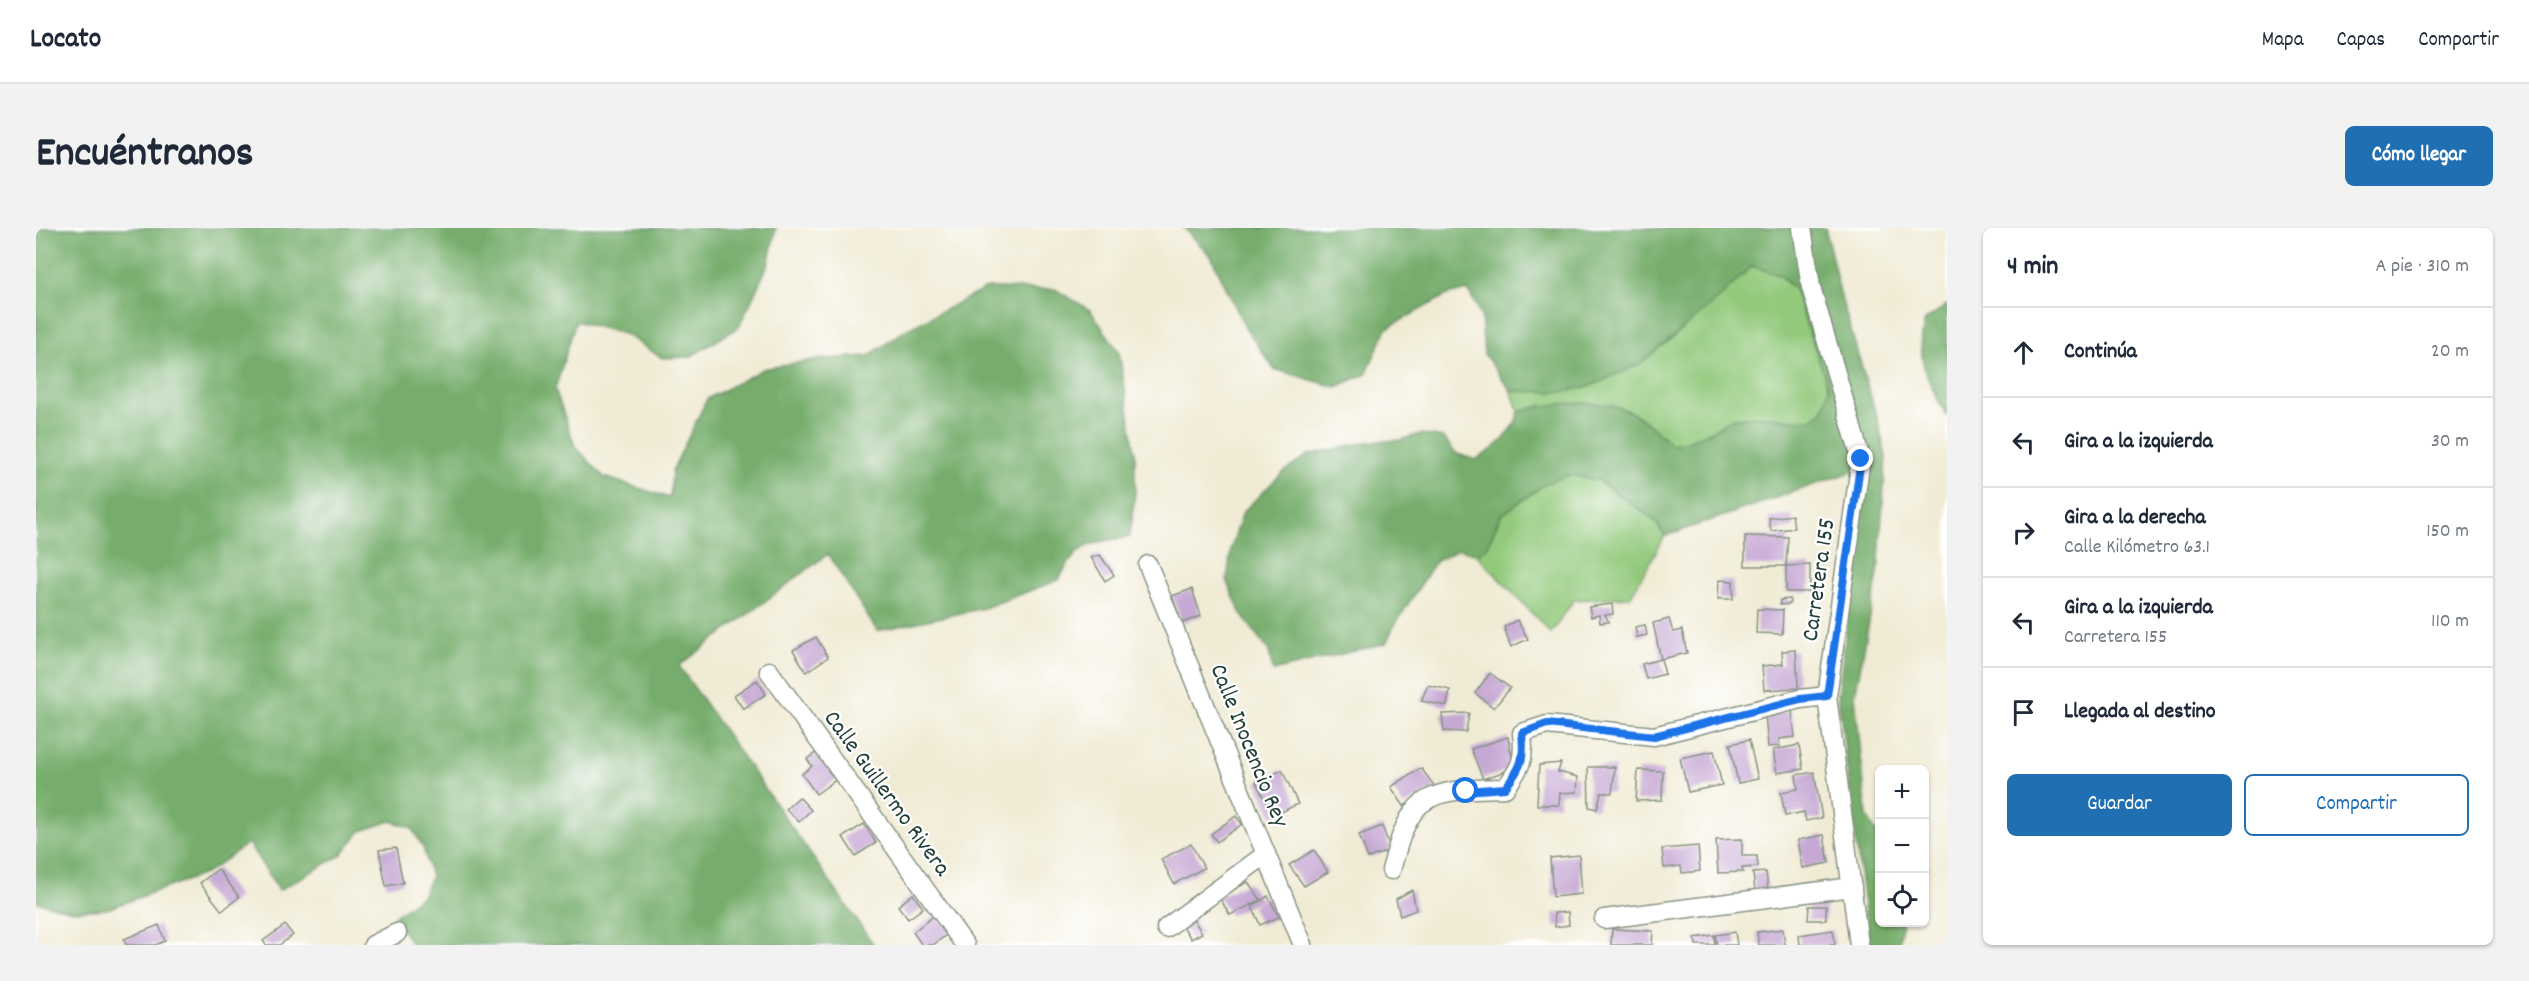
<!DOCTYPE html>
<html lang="es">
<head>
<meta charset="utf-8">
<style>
  body { margin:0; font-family:Dekko,sans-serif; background:#f2f2f3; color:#1f2937 }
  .controls { position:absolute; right:18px; bottom:18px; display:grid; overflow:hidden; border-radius:9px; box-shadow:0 2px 4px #0004 }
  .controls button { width:54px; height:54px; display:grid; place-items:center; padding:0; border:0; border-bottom:2px solid #e0e1e3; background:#fff; color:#1f2937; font:30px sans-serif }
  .stop { position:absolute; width:18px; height:18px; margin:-14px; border:4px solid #1a73e8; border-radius:50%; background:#fff }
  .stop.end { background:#1a73e8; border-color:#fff; box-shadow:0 2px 6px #0008 }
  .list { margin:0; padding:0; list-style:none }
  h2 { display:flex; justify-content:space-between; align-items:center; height:78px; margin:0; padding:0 24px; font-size:26px }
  h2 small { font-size:20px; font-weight:400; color:#747a83 }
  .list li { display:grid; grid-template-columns:39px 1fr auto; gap:18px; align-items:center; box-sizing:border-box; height:90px; padding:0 24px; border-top:2px solid #e0e1e3 }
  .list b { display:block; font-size:22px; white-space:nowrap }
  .list p { margin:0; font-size:20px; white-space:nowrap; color:#747a83 }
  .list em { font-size:20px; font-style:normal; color:#747a83 }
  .actions { display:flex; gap:12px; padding:18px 24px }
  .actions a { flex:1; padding:14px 0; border:2px solid #1f6fb2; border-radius:9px; text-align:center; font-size:21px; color:#1f6fb2 }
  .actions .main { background:#1f6fb2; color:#fff }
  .icon { flex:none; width:33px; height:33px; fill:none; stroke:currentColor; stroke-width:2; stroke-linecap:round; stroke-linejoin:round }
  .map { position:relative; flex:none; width:1911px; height:717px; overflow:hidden; border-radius:9px }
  header { display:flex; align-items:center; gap:36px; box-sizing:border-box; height:84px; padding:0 30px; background:#fff; border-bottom:2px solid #e0e1e3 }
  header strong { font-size:28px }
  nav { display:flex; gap:33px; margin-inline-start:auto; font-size:21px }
  .intro { display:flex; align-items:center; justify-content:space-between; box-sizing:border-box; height:144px; padding:0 36px }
  h1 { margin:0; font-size:42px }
  .button { padding:15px 27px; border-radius:9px; background:#1f6fb2; color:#fff; font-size:21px; font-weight:700 }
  main { display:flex; gap:36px; padding:0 36px }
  aside { flex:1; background:#fff; border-radius:9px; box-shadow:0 2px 4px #0004 }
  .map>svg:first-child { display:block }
</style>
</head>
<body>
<header>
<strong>Locato</strong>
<nav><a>Mapa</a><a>Capas</a><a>Compartir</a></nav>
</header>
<div class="intro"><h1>Encuéntranos</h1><a class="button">Cómo llegar</a></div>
<main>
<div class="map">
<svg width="1911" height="717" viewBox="0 0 1911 717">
  <rect width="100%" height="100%" fill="#fff"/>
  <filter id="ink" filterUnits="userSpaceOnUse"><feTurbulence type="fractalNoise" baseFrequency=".0167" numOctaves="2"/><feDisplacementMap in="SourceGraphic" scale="12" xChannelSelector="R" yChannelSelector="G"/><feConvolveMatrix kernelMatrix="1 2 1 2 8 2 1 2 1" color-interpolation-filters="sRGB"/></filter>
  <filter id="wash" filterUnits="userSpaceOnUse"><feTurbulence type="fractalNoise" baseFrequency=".008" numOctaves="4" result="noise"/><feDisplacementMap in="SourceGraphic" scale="24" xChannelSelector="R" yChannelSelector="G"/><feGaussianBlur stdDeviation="1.35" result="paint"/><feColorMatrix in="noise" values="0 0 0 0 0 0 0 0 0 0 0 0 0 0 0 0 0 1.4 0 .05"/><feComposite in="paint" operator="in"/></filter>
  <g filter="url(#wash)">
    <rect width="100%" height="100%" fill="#f0ebd4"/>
    <g fill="#93c97c" stroke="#598358" stroke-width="1.5">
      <polygon points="1716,38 1744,47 1759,62 1793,161 1787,182 1776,191 1753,192 1728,188 1698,190 1672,205 1649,214 1635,216 1599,186 1504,178 1483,184 1475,163 1525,164 1633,113"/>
      <polygon points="1533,246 1561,252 1618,292 1629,308 1594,369 1538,372 1515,405 1440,326 1451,320 1464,288 1510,255"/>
    </g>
    <g fill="#76ad6c" stroke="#4a7550" stroke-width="1.5">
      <path d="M 0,0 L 740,0 L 732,37 L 703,99 L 654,129 L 626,130 L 591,107 L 540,93 L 519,161 L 539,218 L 568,249 L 634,270 L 636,243 L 671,171 L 727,141 L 777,132 L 832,128 L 870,102 L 951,60 L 1019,61 L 1054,82 L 1083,124 L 1099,224 L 1099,265 L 1094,309 C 1055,315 1041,314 1023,352 L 948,380 L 841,403 L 792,326 L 643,438 L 838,717 L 376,717 L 357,689 L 386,668 L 395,649 L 387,619 L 376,600 L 355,593 L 325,603 L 304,628 L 243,662 L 212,615 L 171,645 L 71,681 L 37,683 L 0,674 Z"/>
      <path d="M 1148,0 L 1789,0 L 1806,73 L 1842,193 L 1850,229 L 1842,346 L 1819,468 L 1831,588 L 1843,609 L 1844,694 L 1866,695 L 1863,717 L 1833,717 L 1802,468 L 1830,239 L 1629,308 L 1618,292 L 1562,252 L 1533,247 L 1510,255 L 1464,288 L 1451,320 L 1440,326 L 1423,321 L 1400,333 L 1358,398 L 1350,415 L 1237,443 L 1233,423 L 1205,386 L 1191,353 L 1195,320 L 1207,284 L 1245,246 L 1272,227 L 1331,214 L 1365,212 L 1384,206 L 1408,210 L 1419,225 L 1439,232 C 1459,221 1477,207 1483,184 C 1516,174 1567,169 1598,186 C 1611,193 1624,206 1635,216 L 1649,214 L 1672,205 L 1698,190 L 1728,188 L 1753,192 L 1777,191 L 1787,182 L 1793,161 L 1759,62 L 1744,47 L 1716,38 L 1681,72 L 1604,136 L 1552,159 L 1525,164 L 1475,163 L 1448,126 L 1445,88 L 1432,62 L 1411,67 L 1351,100 L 1330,146 L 1300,159 L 1238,141 L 1209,99 L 1175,28 Z"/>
      <path d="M 1911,77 L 1911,189 C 1893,154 1878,133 1889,92 Z"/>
    </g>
    <g id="blocks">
      <g fill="#c6a8d4">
        <polygon points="1756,287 1758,300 1735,303 1733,290"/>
        <polygon points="1709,308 1752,309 1750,338 1774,337 1774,364 1750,364 1750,338 1709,338"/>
        <polygon points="1064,327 1078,347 1069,353 1055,329"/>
        <polygon points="1683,352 1697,353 1697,371 1682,371"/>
        <polygon points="1156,361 1165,388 1146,395 1136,368"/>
        <polygon points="1754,371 1754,376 1744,377 1744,372"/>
        <polygon points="1576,376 1577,386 1569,387 1573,394 1564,395 1563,387 1555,389 1553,379"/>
        <polygon points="1721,381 1747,382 1746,406 1720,405"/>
        <polygon points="1633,391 1637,404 1646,402 1651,425 1625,431 1617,395"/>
        <polygon points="1481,392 1492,411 1475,419 1468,399"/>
        <polygon points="1609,397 1611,407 1601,409 1599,399"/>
        <polygon points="780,409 792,429 770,444 757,422"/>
        <polygon points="1760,422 1762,460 1728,462 1726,438 1747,436 1746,423"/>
        <polygon points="1625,431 1629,446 1610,451 1606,436"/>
        <polygon points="1454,445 1474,460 1458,480 1439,465"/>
        <polygon points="721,452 730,466 707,481 698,467"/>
        <polygon points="1392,457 1414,462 1411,478 1385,473"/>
        <polygon points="1756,483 1759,509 1743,511 1744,518 1732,519 1729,486"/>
        <polygon points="1433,485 1430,504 1408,503 1406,486"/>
        <polygon points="1472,509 1478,540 1447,551 1435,521"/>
        <polygon points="1713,512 1722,551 1702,555 1694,516"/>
        <polygon points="1763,517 1767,541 1741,545 1737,522"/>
        <polygon points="1678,523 1686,557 1652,564 1644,530"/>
        <polygon points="781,524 801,551 780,566 766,546 776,538 771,531"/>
        <polygon points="1525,535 1522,544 1542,549 1541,564 1524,565 1523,577 1501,577 1503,537"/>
        <polygon points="1552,539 1579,539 1576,565 1565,565 1561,581 1553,579"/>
        <polygon points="1385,540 1400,560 1368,578 1355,559"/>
        <polygon points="1246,542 1262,576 1237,588 1220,554"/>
        <polygon points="1602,542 1627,543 1626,572 1600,573"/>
        <polygon points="1778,544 1786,590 1770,593 1768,584 1749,588 1745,564 1762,561 1760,547"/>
        <polygon points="763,569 775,582 763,594 750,581"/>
        <polygon points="1200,588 1206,596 1181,614 1175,606"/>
        <polygon points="828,596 840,615 819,628 807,609"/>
        <polygon points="1346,598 1355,622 1332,630 1323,607"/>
        <polygon points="1788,607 1793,635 1767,640 1762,612"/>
        <polygon points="1706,611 1706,628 1721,628 1722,639 1706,640 1707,644 1682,645 1680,612"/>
        <polygon points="1155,616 1168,640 1138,656 1125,631"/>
        <polygon points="1662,618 1664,643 1646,645 1645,638 1628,640 1626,621"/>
        <polygon points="360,620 367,655 350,658 343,622"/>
        <polygon points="1278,622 1292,644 1268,658 1253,637"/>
        <polygon points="1543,627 1546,666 1517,669 1514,630"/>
        <polygon points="182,641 203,669 186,683 164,655"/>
        <polygon points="1730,644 1732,661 1719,663 1717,645"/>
        <polygon points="1212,654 1225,672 1194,687 1183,669"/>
        <polygon points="1376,662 1380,682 1364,688 1360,671"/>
        <polygon points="877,666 887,680 872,691 862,678"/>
        <polygon points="1232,668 1243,689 1224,697 1216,678"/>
        <polygon points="1773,678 1790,678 1790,692 1772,692"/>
        <polygon points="1532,684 1533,697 1519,699 1518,685"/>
        <polygon points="900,686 914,704 897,717 886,717 877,704"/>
        <polygon points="1156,689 1166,705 1155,711 1145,695"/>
        <polygon points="123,697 129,713 119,717 90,717 88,711"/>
        <polygon points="249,697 257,707 243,717 230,717 227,713"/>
        <polygon points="1576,701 1617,703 1616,717 1575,717"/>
        <polygon points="1747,701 1749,717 1723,717 1721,704"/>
        <polygon points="1797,702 1799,717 1764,717 1763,707"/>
        <polygon points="1699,704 1701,717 1681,717 1679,707"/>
        <polygon points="1678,707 1679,717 1660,717 1659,710"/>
      </g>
    </g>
  </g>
  <g filter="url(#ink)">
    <use href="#blocks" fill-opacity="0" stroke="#889484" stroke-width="1.5"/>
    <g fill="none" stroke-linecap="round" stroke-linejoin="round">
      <defs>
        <g id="minor">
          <polyline points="1766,0 1775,59 1825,231 1791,468 1823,717"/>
          <polyline points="1112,337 1267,717"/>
          <polyline points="733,443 929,717"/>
          <path d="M 1355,642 C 1361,622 1366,597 1380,581 C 1398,559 1443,561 1469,560 C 1485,540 1489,531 1486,505 L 1511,497 L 1618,508 L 1764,471 L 1791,468"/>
          <polyline points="1568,691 1816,659"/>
          <polyline points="1130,700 1230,626"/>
          <polyline points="337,717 361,705"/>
        </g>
      </defs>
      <use href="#minor" stroke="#889484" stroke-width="21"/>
      <use href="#minor" stroke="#fff" stroke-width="18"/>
    </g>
  </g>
  <g fill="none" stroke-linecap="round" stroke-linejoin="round" filter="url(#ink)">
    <path stroke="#1a73e8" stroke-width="8" d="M 1430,563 L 1469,560 C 1485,540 1489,531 1486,505 L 1511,496 L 1618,508 L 1764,471 L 1791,468 L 1825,231"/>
  </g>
  <g text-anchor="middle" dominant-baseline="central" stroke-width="4.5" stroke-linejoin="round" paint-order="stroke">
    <g font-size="24" fill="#1f3d34" stroke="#fff">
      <text transform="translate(1784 352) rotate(-82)">Carretera 155</text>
      <text transform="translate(1212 518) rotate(68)">Calle Inocencio Rey</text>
      <text transform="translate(850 566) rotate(54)">Calle Guillermo Rivera</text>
    </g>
  </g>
</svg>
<div class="controls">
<button>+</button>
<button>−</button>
<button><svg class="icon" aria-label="locate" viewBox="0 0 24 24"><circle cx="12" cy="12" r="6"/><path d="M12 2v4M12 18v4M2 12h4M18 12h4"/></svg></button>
</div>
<div class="stop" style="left:1430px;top:563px"></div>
<div class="stop end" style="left:1825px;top:231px"></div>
</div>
<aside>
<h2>4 min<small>A pie · 310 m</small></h2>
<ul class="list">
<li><svg class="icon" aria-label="ahead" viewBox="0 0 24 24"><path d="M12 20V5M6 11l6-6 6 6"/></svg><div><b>Continúa</b></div><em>20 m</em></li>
<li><svg class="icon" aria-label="left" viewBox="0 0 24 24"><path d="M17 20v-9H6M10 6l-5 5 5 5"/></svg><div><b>Gira a la izquierda</b></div><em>30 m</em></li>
<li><svg class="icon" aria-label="right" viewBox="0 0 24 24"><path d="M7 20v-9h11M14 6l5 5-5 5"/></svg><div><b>Gira a la derecha</b><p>Calle Kilómetro 63.1</p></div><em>150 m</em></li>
<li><svg class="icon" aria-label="left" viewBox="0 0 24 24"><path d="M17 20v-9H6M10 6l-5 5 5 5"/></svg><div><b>Gira a la izquierda</b><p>Carretera 155</p></div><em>110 m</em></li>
<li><svg class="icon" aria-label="arrive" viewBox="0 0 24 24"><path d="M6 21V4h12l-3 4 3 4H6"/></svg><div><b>Llegada al destino</b></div></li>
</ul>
<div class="actions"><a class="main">Guardar</a><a>Compartir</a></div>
</aside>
</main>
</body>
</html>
